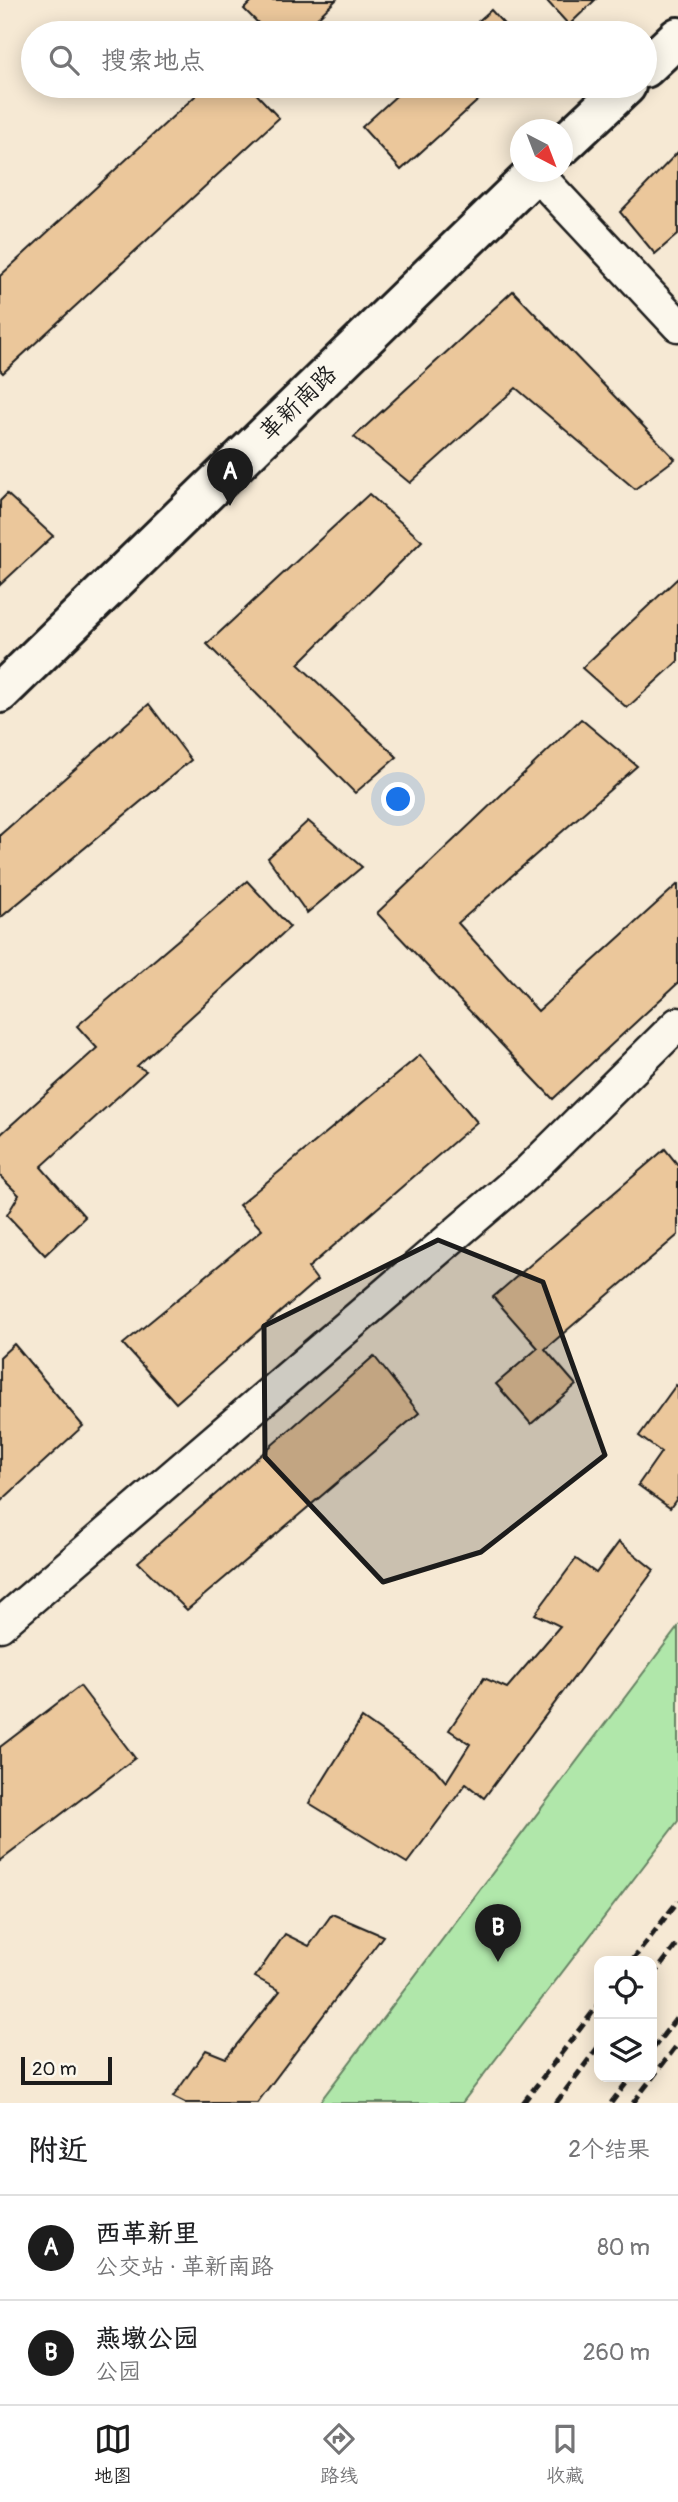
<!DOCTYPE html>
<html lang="zh">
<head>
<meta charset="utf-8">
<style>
  body { margin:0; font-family:Pangolin,"LXGW WenKai TC",sans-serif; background:#f6f6f6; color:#202124 }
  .controls { position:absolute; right:21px; bottom:21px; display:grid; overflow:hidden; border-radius:14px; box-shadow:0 4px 18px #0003 }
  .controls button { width:63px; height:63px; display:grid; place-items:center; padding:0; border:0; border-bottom:2px solid #e0e0e0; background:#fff; color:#202124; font:35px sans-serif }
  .compass { position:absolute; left:510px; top:119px; width:63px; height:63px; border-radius:50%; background:#fff; box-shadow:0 4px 18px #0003; rotate:138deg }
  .scale { position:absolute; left:21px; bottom:18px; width:91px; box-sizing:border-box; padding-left:7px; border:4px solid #1c1c1c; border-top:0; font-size:19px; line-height:24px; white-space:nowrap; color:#1c1c1c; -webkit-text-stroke:5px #fbf7ec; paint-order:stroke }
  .you { position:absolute; left:399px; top:800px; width:24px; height:24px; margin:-18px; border:5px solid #fff; border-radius:50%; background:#1a73e8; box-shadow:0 0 0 10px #1a73e833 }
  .badge { display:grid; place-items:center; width:46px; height:46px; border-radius:50%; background:#1c1c1c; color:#fff; font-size:23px; font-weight:700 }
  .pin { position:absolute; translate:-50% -58px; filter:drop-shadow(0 2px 4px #0008) }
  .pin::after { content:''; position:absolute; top:37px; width:24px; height:21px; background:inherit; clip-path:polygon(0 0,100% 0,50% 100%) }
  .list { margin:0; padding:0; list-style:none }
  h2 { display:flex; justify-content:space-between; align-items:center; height:91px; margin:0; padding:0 28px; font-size:30px }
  h2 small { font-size:23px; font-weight:400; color:#757577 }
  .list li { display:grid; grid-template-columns:46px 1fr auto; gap:21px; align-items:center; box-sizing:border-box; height:105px; padding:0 28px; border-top:2px solid #e0e0e0 }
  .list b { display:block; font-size:26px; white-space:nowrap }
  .list p { margin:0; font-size:23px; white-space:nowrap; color:#757577 }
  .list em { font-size:23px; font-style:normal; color:#757577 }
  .icon { flex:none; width:38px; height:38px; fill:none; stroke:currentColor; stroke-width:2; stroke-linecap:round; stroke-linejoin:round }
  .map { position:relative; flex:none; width:678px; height:2103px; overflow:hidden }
  .search { position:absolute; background:#fff; box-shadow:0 4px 18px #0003; left:21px; right:21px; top:21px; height:77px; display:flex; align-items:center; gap:18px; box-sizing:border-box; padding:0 24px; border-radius:38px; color:#757577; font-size:26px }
  .sheet { height:301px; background:#fff }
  nav { display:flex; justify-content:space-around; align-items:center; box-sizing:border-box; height:98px; border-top:2px solid #e0e0e0; background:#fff; font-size:19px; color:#757577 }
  nav a { display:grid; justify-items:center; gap:4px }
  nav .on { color:#1c1c1c }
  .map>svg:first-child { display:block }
</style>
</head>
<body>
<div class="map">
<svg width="678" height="2103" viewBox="0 0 678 2103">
  <rect width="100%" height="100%" fill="#f6e9d4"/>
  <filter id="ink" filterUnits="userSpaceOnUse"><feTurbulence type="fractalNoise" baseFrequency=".0143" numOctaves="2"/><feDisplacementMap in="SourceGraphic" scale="14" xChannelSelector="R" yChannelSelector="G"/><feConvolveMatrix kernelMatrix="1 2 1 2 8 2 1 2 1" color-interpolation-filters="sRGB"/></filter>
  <g filter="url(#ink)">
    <polygon fill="#b0e7aa" stroke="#668263" stroke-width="2" points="678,1627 678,1821 462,2103 319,2103"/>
    <g fill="#ebc79b" stroke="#1c1c1c" stroke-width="2">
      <polygon points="253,0 336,0 302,33 268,33 244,9"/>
      <polygon points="546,0 595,0 569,25"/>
      <polygon points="491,10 512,33 465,33"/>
      <polygon points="206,86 249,86 279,118 3,373 0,370 0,276"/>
      <polygon points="407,86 494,86 401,170 362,127"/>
      <polygon points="678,152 678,234 655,254 620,212"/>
      <polygon points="513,291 675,459 635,489 516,388 410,483 354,437"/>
      <polygon points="7,494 53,536 0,585 0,501"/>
      <polygon points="369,494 422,541 298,664 397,757 355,793 207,644"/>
      <polygon points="678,578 678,661 627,708 582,668"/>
      <polygon points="149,704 191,760 0,918 0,835"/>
      <polygon points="581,719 637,766 458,923 538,1011 678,884 678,983 553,1099 377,913"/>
      <polygon points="308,821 362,867 307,913 268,858"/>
      <polygon points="247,881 290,927 137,1066 146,1071 41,1167 85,1217 45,1255 7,1215 19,1195 0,1176 0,1135 97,1048 77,1026"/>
      <polygon points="420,1055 477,1122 308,1268 317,1280 176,1403 123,1344 262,1230 239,1205"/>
      <polygon points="665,1149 678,1165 678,1235 545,1349 576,1385 531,1424 496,1384 538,1348 493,1297"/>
      <polygon points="14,1344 83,1426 0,1502 0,1357"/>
      <polygon points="374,1356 419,1413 187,1610 138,1562"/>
      <polygon points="676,1385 678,1387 678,1497 670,1508 638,1485 661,1452 639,1436"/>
      <polygon points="619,1542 654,1570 484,1798 466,1784 407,1863 309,1803 362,1718 435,1769 446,1782 470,1744 449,1730 484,1678 507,1688 560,1626 535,1614 576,1559 596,1573"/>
      <polygon points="80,1686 135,1758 0,1861 0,1747"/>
      <polygon points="332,1914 383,1936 257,2103 185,2103 173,2097 206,2050 226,2058 280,1991 255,1977 285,1934 309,1946"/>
    </g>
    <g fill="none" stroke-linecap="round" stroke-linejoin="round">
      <defs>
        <g id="minor">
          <polyline points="535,172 678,325"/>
          <polyline points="0,1625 529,1171 678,1024"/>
        </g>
        <g id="tertiary">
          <polyline points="645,68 678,37"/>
          <polyline points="562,146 626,86"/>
          <polyline points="0,693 536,172"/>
        </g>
      </defs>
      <use href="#minor" stroke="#1c1c1c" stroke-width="37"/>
      <use href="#tertiary" stroke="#1c1c1c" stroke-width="44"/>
      <use href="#minor" stroke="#fbf7ec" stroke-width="32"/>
      <use href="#tertiary" stroke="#fbf7ec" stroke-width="38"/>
      <g stroke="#1c1c1c" stroke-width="5" stroke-dasharray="10 5" stroke-linecap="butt">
        <polyline points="632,1961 678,1901"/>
        <polyline points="652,1977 678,1943"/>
        <polyline points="652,2050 678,2016"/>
        <polyline points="523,2103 599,2004"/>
        <polyline points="556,2103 599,2046"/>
        <polyline points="611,2103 631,2077"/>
        <polyline points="633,2103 678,2044"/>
      </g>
    </g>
  </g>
  <path fill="#1c1c1c" fill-opacity="0.2" stroke="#1c1c1c" stroke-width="5" stroke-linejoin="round" d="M 438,1240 L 543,1282 L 605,1455 L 481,1552 L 383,1582 L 265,1457 L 264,1326 Z"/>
  <g text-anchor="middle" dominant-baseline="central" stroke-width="5" stroke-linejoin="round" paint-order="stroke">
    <g font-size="24" fill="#1c1c1c" stroke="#fbf7ec">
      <text transform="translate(298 403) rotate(-44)">革新南路</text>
    </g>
  </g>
</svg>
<div class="controls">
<button><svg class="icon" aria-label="locate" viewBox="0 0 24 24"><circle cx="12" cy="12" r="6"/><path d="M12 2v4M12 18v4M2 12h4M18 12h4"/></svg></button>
<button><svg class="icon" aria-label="layers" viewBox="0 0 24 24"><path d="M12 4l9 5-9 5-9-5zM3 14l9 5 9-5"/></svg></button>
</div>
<svg class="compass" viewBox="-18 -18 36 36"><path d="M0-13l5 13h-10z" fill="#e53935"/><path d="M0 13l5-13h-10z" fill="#757577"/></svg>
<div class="scale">20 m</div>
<div class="you"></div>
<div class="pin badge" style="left:230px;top:506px">A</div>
<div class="pin badge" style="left:498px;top:1962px">B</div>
<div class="search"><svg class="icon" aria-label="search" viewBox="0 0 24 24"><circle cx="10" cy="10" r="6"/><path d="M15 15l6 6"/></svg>搜索地点</div>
</div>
<section class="sheet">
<h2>附近<small>2个结果</small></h2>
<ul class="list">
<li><span class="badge">A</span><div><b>西革新里</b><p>公交站 · 革新南路</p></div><em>80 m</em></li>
<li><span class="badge">B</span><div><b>燕墩公园</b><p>公园</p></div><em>260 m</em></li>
</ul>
</section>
<nav>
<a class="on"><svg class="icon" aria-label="map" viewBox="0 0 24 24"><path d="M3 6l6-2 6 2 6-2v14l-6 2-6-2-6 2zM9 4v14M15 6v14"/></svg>地图</a>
<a><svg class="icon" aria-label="directions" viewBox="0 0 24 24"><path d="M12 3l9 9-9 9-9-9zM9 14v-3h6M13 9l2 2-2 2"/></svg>路线</a>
<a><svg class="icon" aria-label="saved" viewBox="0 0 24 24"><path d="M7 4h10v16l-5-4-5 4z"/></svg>收藏</a>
</nav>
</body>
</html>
